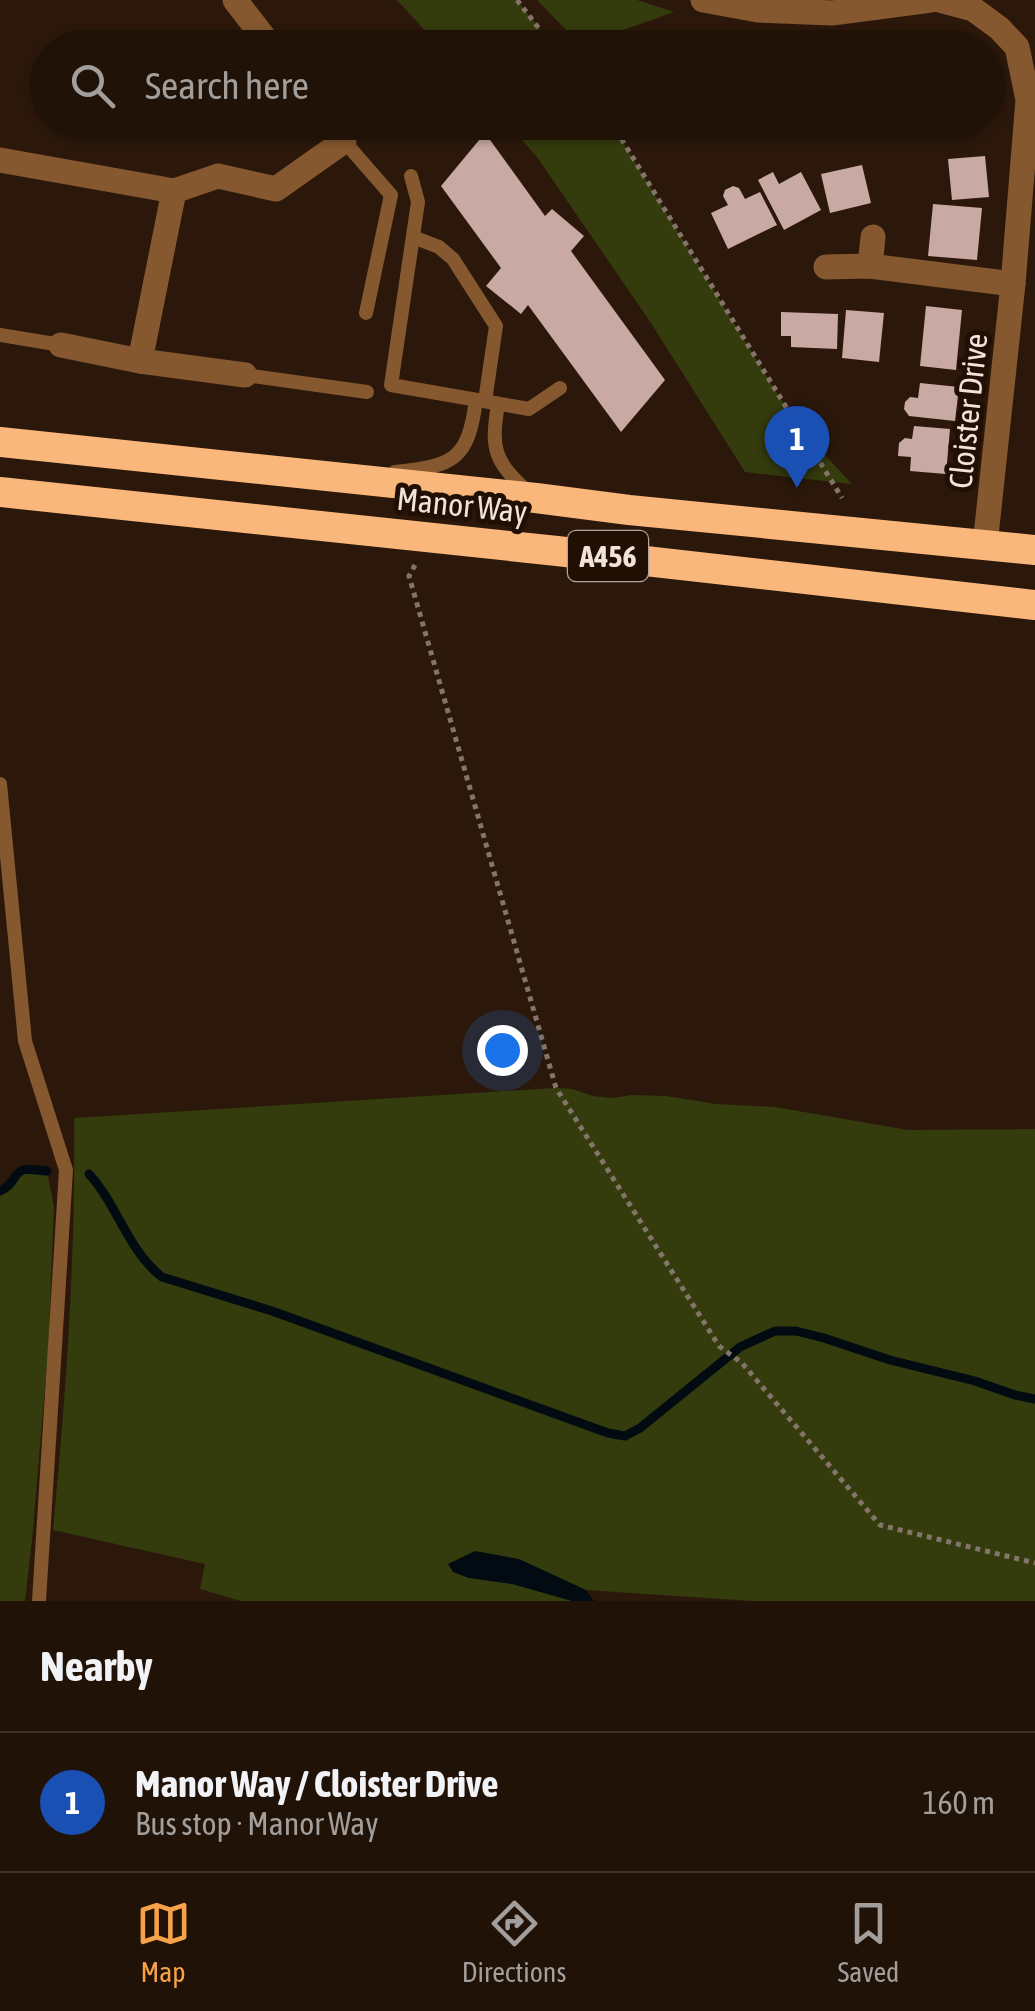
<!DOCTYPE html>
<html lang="en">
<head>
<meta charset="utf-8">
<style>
  body { margin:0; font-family:"Asap Condensed",sans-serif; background:#2d2016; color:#f1f3f6 }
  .you { position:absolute; left:502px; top:1050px; width:35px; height:35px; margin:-25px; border:8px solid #fff; border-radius:50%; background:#1a73e8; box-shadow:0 0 0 15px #1a73e833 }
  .badge { display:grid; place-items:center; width:65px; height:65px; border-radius:50%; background:#f6a248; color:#fff; font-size:32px; font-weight:700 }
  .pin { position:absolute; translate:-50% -82px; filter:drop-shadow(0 2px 5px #0008) }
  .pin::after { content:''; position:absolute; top:52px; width:35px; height:30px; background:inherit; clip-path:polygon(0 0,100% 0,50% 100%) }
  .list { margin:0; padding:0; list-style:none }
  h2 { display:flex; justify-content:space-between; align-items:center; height:130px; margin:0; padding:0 40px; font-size:42px }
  h2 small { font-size:32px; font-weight:400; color:#a29e9c }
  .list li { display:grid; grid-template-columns:65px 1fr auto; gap:30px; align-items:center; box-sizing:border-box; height:140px; padding:0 40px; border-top:2px solid #3e3229 }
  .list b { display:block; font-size:38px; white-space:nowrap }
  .list p { margin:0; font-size:32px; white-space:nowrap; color:#a29e9c }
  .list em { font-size:32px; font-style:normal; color:#a29e9c }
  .icon { flex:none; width:55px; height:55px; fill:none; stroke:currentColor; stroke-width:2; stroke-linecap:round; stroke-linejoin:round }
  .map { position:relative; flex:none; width:1035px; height:1601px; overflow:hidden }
  .search { position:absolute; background:#211208; box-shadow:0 2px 8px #0004; left:30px; right:30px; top:30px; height:110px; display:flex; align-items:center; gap:25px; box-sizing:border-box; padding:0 35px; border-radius:55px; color:#a29e9c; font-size:38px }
  .sheet { height:270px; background:#211208 }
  nav { display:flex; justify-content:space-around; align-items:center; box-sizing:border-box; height:140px; border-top:2px solid #3e3229; background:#211208; font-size:28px; color:#a29e9c }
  nav a { display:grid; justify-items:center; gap:5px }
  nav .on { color:#f6a248 }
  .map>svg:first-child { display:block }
</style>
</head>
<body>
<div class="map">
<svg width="1035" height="1601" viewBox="0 0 1035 1601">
  <rect width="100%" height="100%" fill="#2c180b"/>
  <g fill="#343c0d">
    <polygon points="397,0 517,0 554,47 440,47"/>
    <polygon points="537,0 637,0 674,12 581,45"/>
    <polygon points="507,123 611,123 796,424 852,484 745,472 651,323 537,157"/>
    <path d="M 556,1088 L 572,1089 L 593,1096 L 612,1098 L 632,1095 L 666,1096 L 716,1104 L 775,1107 L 908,1130 L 1035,1129 L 1035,1601 L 752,1601 L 586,1590 L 583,1601 L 241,1601 L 200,1589 L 205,1564 L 53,1530 C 66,1393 76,1256 74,1118 Z"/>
    <path d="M 22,1170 L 47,1171 L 54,1207 L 48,1353 L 32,1540 L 25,1601 L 0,1601 L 0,1191 C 12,1187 12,1177 22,1170 Z"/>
  </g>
  <polygon fill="#010b11" points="475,1551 519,1559 586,1590 594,1601 572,1601 512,1584 469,1578 453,1572 448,1564"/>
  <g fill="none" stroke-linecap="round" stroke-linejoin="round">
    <g stroke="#010b11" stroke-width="9">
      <path d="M 89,1174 C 117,1204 128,1251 162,1277 L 272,1311 L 608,1433 L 625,1436 L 640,1428 L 740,1347 L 775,1331 L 796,1331 L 824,1338 L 890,1360 L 975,1381 L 1015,1395 L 1035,1399"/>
      <path d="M 0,1191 C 15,1185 13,1173 23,1170 C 29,1168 40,1171 47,1171"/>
    </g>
  </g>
  <g fill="#c9a9a4">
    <polygon points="485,133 545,216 552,209 584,236 571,251 665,380 621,432 528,305 521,314 486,286 501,268 441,186"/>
    <polygon points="985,156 989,197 952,200 948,159"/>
    <polygon points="862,165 871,203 830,213 821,174"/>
    <polygon points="773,172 779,184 801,172 821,210 784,230 758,180"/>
    <polygon points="733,186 739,188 745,199 760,192 777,225 728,249 711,213 728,205 723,196 725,190"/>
    <polygon points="933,204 982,208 977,260 928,256"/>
    <polygon points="926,306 962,310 956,370 920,366"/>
    <polygon points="846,310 884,313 879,362 842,358"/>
    <polygon points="781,312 838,314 837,349 791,347 791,336 781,336"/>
    <polygon points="920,383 959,387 955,421 909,416 904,409 905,402 910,397 918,398"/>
    <polygon points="914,426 950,429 946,474 910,471 911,457 898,456 899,443 905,438 912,439"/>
  </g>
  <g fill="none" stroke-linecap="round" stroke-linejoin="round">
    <g stroke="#857469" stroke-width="5" stroke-dasharray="5 5" stroke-linecap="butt">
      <polyline points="517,0 554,48"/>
      <polyline points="611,122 842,498"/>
      <polyline points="415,565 409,576 556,1088 719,1346 742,1363 880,1525 1035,1563"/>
    </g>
    <g stroke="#85582f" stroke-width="14">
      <polyline points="344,141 391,195 366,313"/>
      <polyline points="411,176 418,202 391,385 529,409 560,388"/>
      <polyline points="413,237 439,247 453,259 496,326 485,401"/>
      <polyline points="0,335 61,345"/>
      <polyline points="245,375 367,392"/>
      <path d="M 498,404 C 491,448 493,460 527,491"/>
      <path d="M 395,472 C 454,466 468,460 476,400"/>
      <polyline points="0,784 25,1041 66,1170 39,1601"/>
    </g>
    <g stroke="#85582f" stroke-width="25">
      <polyline points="235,0 272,48"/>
      <polyline points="703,0 758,10 832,13 931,0"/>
      <polyline points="939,0 973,9 999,28 1017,47 1028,100 1013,284 985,545"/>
      <polyline points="0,160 174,191 140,361 61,345"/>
      <polyline points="174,191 218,176 276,189 344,141 330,122"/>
      <polyline points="870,266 873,237"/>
      <polyline points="826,267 870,266 1013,284"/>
      <polyline points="140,361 245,375"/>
    </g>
    <g stroke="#fab77c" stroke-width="30">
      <polyline points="0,442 536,498 629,510 1035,550"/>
      <polyline points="0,492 557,551 1035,605"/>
    </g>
  </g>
  <g text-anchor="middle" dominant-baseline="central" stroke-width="10" stroke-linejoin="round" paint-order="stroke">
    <rect fill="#220f04" stroke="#b3a39a" stroke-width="2.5" x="568" y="531" width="80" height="50" rx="8"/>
    <g font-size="30" font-weight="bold" fill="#f1e3db">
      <text x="608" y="556">A456</text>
    </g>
    <g font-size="32" fill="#f1e3db" stroke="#220f04">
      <text transform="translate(968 411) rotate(-84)">Cloister Drive</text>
      <text transform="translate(462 505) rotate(6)">Manor Way</text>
    </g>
  </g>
</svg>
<div class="you"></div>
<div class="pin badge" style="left:797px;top:488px;background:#1a4fb4">1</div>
<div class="search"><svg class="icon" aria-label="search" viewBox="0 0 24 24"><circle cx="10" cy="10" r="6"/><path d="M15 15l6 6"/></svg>Search here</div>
</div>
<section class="sheet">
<h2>Nearby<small></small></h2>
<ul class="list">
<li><span class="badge" style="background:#1a4fb4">1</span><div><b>Manor Way / Cloister Drive</b><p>Bus stop · Manor Way</p></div><em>160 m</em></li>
</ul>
</section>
<nav>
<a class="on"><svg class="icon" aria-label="map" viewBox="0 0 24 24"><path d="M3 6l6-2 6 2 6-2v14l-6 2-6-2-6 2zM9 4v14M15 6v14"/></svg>Map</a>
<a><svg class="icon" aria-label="directions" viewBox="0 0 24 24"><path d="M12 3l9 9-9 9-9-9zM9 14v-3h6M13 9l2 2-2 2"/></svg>Directions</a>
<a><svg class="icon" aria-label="saved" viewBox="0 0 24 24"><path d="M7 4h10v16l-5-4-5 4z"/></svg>Saved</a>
</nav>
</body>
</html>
